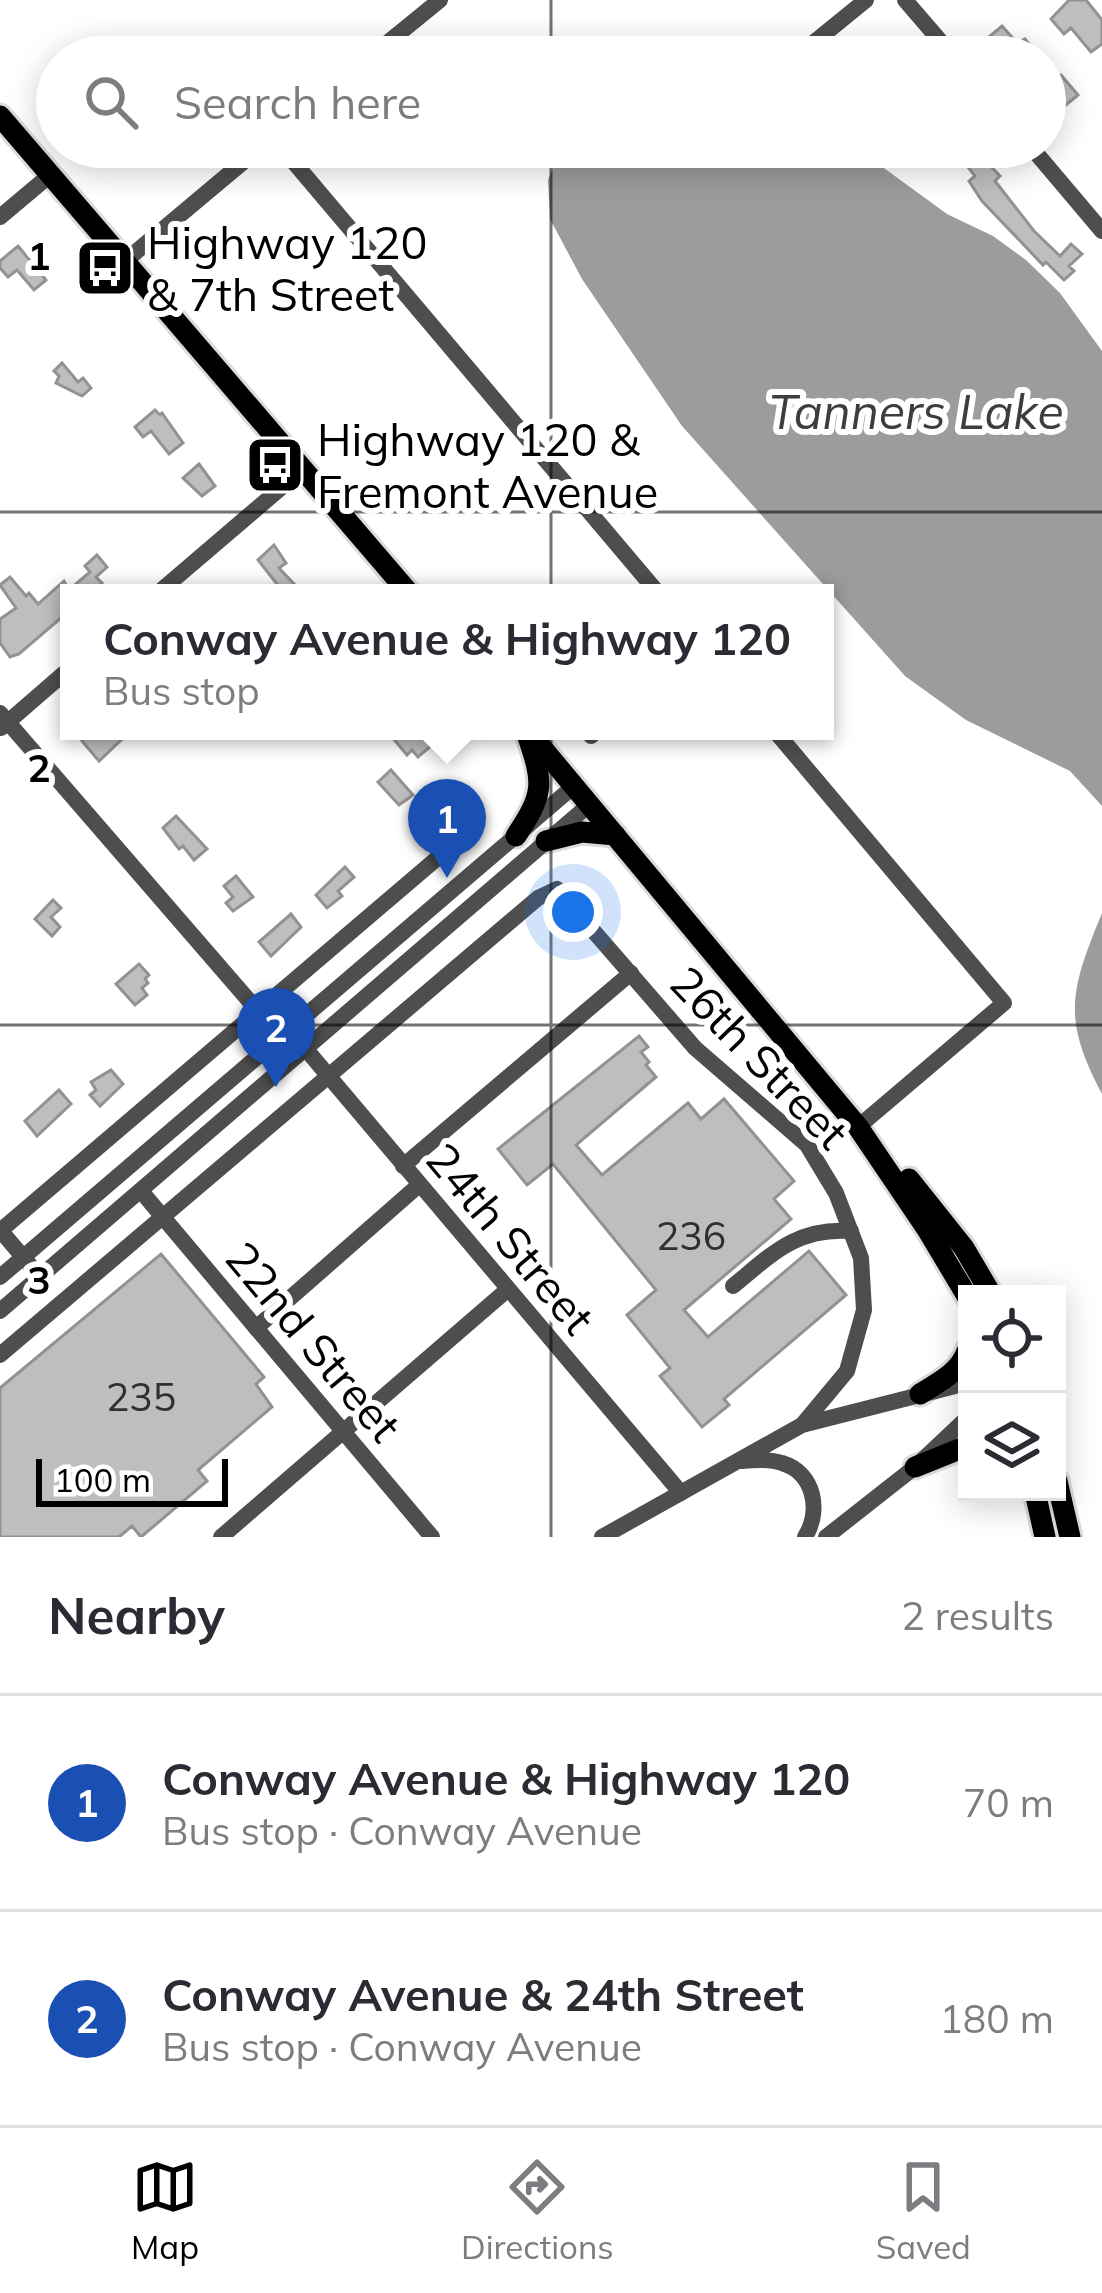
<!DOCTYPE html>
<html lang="en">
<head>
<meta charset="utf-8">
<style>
  body { margin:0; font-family:Mulish,sans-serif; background:#f7f7f7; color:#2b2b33 }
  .controls { position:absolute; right:36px; bottom:36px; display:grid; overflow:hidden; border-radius:0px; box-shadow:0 6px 30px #0003 }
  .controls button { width:108px; height:108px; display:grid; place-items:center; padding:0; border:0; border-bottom:3px solid #e1e1e2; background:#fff; color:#2b2b33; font:60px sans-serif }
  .scale { position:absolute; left:36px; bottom:30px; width:192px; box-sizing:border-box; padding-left:12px; border:6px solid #000; border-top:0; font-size:33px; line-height:42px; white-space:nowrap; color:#000; -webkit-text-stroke:9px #fff; paint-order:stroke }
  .you { position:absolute; left:573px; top:912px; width:42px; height:42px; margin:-30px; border:9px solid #fff; border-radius:50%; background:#1a73e8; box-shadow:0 0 0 18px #1a73e833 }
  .badge { display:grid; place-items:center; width:78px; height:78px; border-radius:50%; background:#000; color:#fff; font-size:39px; font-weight:700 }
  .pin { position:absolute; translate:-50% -99px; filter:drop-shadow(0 3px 6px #0008) }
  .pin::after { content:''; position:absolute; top:63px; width:42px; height:36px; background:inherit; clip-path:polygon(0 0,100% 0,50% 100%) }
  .popup { position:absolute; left:60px; top:584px; width:774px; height:156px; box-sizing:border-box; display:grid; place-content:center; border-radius:0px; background:#fff; filter:drop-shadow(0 3px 9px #0005); font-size:39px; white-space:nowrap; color:#7c7c81 }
  .popup b { font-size:45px; color:#2b2b33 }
  .popup::after { content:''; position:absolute; left:50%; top:100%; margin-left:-24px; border:24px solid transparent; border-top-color:#fff }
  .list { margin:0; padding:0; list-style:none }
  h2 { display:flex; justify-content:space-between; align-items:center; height:156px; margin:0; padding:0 48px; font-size:51px }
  h2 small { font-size:39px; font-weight:400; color:#7c7c81 }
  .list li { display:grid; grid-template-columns:78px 1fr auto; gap:36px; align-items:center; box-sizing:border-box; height:216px; padding:0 48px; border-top:3px solid #e1e1e2 }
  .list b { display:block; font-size:45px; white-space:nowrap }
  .list p { margin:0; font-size:39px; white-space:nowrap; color:#7c7c81 }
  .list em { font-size:39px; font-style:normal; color:#7c7c81 }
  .icon { flex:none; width:66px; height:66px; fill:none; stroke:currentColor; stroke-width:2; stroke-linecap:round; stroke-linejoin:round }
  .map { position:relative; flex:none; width:1102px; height:1537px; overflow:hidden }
  .search { position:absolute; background:#fff; box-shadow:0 6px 30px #0003; left:36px; right:36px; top:36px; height:132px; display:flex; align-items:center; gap:30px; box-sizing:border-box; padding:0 42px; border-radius:66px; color:#7c7c81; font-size:45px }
  .sheet { height:588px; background:#fff }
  nav { display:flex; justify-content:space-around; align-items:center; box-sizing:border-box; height:168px; border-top:3px solid #e1e1e2; background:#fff; font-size:33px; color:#7c7c81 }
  nav a { display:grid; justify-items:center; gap:6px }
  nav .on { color:#000 }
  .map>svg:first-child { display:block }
</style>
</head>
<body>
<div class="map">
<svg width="1102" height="1537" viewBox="0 0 1102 1537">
  <rect width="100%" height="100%" fill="#fff"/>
  <g fill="#9c9c9c">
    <polygon points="561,147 855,147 947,214 993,236 1026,260 1060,293 1102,351 1102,806 1070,771 966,720 905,676 682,426 582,279 550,219 548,180"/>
    <path d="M 1102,913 L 1102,1094 C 1061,1017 1071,989 1102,913 Z"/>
  </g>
  <g fill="#bebebe" stroke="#929292" stroke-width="3">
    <polygon points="1069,0 1086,0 1102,20 1102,44 1091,52 1071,28 1064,34 1051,19"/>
    <polygon points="1002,26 1017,43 1025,39 1033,49 1024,57 995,57 984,41"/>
    <polygon points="1061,75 1078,95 1062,108 1046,87"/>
    <polygon points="972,147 1000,176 995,181 1034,231 1060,256 1071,244 1082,254 1069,266 1074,271 1064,280 1046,262 1043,265 982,201 969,181 975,176 960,157"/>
    <polygon points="18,246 46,280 34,290 17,270 8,277 0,268 0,261"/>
    <polygon points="62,363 78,382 83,378 91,388 82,396 56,383 59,376 54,371"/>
    <polygon points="155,410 160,415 162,413 183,443 169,454 151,431 143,437 135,427"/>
    <polygon points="199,464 215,486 202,496 183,478"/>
    <polygon points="274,545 286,563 279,568 294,584 284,593 258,560"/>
    <polygon points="97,555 107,567 96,577 102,583 91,593 69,593 69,611 19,654 10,657 0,643 0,619 16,608 0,585 10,577 26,596 29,593 38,604 64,581 69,590 90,572 85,566"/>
    <polygon points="94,731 116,731 122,739 99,761 82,741"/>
    <polygon points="387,731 419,731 431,746 418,757 412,750 407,755"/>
    <polygon points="391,770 413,795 399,805 378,782"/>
    <polygon points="461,784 473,797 467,802 470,805 455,819 444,808 453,800 448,796"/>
    <polygon points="176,816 207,849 194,860 183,846 179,849 163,828"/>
    <polygon points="345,867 354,877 338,891 342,896 327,908 316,895"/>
    <polygon points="236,876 253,897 233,911 226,903 233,897 224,886"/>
    <polygon points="53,900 61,908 51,917 60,927 52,936 35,919"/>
    <polygon points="291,914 301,927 271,956 259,942"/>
    <polygon points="139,964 149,975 145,979 148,983 142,988 147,995 135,1005 116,984"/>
    <polygon points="639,1036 648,1047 641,1052 649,1062 646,1065 656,1077 576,1145 602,1175 688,1103 701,1119 724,1099 794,1181 774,1199 791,1219 684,1310 708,1337 809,1251 846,1295 724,1399 729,1405 702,1427 660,1376 670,1368 627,1315 656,1290 553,1164 527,1185 498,1149"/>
    <polygon points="111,1070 123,1084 100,1106 90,1095 96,1090 91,1082"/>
    <polygon points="59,1090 71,1104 37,1136 25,1121"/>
    <polygon points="161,1254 264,1377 256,1384 272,1407 198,1470 207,1481 141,1537 132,1526 119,1537 0,1537 0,1388"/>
  </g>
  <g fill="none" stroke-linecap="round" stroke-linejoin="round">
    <defs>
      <g id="major">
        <polyline points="0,116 409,593"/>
        <polyline points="528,731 858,1127 927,1229 967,1296"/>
        <path d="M 516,836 C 544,794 544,784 528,737"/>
        <polyline points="546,841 582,832 615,835"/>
        <polyline points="909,1179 964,1248 991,1294"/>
        <path d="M 920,1394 C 939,1382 959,1373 967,1351"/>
        <polyline points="915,1467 967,1446"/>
        <polyline points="1057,1481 1070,1537"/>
        <polyline points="1035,1492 1045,1537"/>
      </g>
    </defs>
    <use href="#major" stroke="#dbdbdb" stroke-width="27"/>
    <g stroke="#4e4e4e" stroke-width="16">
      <polyline points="905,0 954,57"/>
      <polyline points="370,57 440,0"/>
      <polyline points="796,57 866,0"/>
      <polyline points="281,147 658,593"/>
      <polyline points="1031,147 1102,231"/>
      <polyline points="0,217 50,175"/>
      <polyline points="124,262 261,147"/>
      <polyline points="158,593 303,469"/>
      <polyline points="0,713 258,1011"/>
      <polyline points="1,728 69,669"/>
      <polyline points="775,731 1004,1003 858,1127"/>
      <polyline points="591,736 596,731"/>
      <polyline points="288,1028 681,1493"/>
      <polyline points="403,1166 631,973"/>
      <polyline points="141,1191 432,1537"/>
      <polyline points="0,1230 40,1277"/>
      <polyline points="0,1231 448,849"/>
      <polyline points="0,1277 574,786"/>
      <path d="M 733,1286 C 772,1254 797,1227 851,1231"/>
      <polyline points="0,1311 590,804"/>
      <polyline points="256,1328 419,1185"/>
      <polyline points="0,1355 538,898 557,889 695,1048 807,1145 836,1193 861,1258 864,1310 847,1371 802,1425"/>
      <path d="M 742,1461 C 756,1460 770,1459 782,1463 C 815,1473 821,1511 805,1537"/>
      <polyline points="221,1537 507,1290"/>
      <polyline points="602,1537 802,1425 967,1383"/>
      <polyline points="826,1537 915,1467 967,1418"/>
    </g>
    <use href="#major" stroke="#000" stroke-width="21"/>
  </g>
  <path fill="none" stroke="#000" stroke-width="3" stroke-opacity="0.55" d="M 551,0 L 551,57M 551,147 L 551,1537M 0,512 L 1102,512M 0,1025 L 1102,1025"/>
  <defs>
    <symbol id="bus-square" viewBox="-11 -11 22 22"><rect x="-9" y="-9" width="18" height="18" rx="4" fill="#000" stroke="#fff"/><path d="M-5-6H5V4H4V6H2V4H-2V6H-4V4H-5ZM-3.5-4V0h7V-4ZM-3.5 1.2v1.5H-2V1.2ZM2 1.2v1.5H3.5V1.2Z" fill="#fff"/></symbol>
  </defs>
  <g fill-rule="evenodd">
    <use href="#bus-square" x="72" y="235" width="66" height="66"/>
    <use href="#bus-square" x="242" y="432" width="66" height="66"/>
  </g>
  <g text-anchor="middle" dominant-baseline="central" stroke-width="12" stroke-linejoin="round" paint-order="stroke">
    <g font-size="39" fill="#303030">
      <text x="691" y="1235">236</text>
      <text x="141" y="1396">235</text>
    </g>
    <g font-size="45" fill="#000" stroke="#fff" text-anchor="start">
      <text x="147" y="242">Highway 120<tspan x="147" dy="52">&amp; 7th Street</tspan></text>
      <text x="317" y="439">Highway 120 &amp;<tspan x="317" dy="52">Fremont Avenue</tspan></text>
    </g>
    <g font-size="45" fill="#000" stroke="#fff">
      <text transform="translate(760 1057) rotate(46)">26th Street</text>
      <text transform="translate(511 1238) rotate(50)">24th Street</text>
      <text transform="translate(314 1341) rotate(50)">22nd Street</text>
    </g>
    <g font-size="48" font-style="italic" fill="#3d3d3d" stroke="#fff">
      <text x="916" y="411">Tanners Lake</text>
    </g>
  </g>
  <g font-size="39" text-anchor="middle" font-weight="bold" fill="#000" stroke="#fff" stroke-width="12" stroke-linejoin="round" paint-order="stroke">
    <text x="39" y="270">1</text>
    <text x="39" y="782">2</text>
    <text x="39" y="1294">3</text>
  </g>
</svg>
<div class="controls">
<button><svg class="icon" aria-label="locate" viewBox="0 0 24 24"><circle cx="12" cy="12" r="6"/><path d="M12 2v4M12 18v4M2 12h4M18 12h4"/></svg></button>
<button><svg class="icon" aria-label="layers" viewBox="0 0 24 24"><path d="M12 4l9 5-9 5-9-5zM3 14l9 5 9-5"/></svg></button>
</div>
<div class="scale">100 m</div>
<div class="you"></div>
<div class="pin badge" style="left:447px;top:878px;background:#1a4fb4">1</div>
<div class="popup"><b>Conway Avenue &amp; Highway 120</b>Bus stop</div>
<div class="pin badge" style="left:276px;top:1087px;background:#1a4fb4">2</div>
<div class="search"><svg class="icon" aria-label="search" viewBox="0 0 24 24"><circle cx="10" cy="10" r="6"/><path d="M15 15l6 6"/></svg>Search here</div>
</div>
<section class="sheet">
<h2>Nearby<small>2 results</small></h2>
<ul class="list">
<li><span class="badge" style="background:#1a4fb4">1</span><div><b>Conway Avenue &amp; Highway 120</b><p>Bus stop · Conway Avenue</p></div><em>70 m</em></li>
<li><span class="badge" style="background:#1a4fb4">2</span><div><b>Conway Avenue &amp; 24th Street</b><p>Bus stop · Conway Avenue</p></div><em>180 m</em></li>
</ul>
</section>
<nav>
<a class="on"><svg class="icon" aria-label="map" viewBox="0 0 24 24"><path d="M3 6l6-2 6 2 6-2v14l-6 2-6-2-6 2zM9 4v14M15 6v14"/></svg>Map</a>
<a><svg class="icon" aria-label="directions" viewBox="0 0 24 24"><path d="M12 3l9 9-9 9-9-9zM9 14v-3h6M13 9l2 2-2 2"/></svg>Directions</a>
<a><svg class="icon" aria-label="saved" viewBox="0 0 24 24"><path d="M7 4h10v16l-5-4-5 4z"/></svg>Saved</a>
</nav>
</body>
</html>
